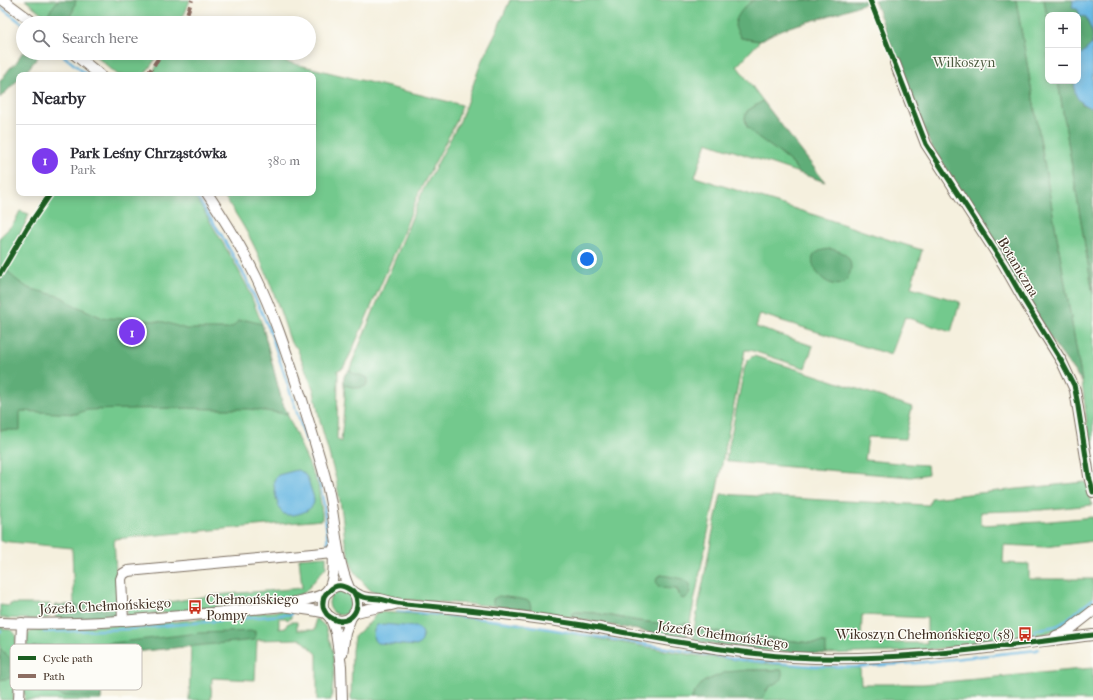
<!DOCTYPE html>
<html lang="en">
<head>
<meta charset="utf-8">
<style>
  body { margin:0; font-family:"IM FELL French Canon",serif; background:#f7f7f7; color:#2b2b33 }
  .controls { position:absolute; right:12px; top:12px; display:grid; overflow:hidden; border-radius:8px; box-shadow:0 2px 10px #0003 }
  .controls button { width:36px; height:36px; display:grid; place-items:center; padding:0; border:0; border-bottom:1px solid #e1e1e2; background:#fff; color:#2b2b33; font:20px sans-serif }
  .you { position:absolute; left:587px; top:259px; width:14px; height:14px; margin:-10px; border:3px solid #fff; border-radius:50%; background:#1a73e8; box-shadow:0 0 0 6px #1a73e833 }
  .badge { display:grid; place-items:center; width:26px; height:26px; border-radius:50%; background:#7c3aed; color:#fff; font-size:13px; font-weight:700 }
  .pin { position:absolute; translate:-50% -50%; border:2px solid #fff; box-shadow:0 1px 4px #0006 }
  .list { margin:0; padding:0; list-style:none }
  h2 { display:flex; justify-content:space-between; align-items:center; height:52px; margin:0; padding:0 16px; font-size:17px }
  h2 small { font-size:13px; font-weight:400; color:#7c7c81 }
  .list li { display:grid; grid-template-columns:26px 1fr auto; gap:12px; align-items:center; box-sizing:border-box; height:72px; padding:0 16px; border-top:1px solid #e1e1e2 }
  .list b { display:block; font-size:15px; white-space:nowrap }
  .list p { margin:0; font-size:13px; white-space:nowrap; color:#7c7c81 }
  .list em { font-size:13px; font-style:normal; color:#7c7c81 }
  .icon { flex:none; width:22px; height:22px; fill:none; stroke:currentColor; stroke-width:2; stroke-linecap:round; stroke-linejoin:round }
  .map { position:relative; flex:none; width:1093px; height:700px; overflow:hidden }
  .search { position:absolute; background:#fff; box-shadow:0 2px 10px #0003; left:16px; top:16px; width:300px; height:44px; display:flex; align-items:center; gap:10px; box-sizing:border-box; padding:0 14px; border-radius:22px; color:#7c7c81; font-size:15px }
  .panel { position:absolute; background:#fff; box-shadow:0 2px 10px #0003; left:16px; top:72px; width:300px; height:124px; border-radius:8px }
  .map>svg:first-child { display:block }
</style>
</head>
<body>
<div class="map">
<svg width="1093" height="700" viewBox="0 0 1093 700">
  <rect width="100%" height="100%" fill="#fdfcf7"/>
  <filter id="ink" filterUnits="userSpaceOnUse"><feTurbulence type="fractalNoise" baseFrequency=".025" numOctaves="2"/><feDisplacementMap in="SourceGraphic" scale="8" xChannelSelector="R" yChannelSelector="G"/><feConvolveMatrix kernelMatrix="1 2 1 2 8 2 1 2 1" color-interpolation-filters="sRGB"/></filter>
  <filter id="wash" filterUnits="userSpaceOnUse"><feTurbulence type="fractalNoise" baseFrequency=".012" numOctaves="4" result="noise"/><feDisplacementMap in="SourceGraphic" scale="16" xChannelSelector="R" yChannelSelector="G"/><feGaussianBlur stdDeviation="0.9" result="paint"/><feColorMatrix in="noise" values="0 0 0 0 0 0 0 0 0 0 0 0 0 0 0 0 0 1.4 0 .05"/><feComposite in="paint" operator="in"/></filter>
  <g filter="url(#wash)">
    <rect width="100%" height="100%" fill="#f5f0de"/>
    <g fill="#73c98d" stroke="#577a56" fill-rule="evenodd">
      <polygon points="25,0 58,0 47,16 56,23 54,23"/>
      <polygon points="76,0 190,0 185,13 178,23 65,23 73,11"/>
      <path d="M 510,0 L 754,0 L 751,2 L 741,38 L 760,41 L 737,66 L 763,101 L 747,111 L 745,118 L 747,127 L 793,164 L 799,173 L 707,142 L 695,177 L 827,219 L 890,240 L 922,250 L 911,287 L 960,302 L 951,332 L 905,317 L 891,355 L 760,314 L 756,327 L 813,346 L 805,368 L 750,350 L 745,350 L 689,627 L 686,623 L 676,625 L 638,621 L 595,613 L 576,612 L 572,614 L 572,618 L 529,610 L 531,607 L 493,604 L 496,606 L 410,600 L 378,596 L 377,594 L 370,590 L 361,580 L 353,570 L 345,541 L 342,513 L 336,479 L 320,421 L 314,391 L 297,348 L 291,343 C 280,311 270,279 255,248 C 246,229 234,211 222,193 L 313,193 L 313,75 L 151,75 L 165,53 L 249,53 L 287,62 L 462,105 L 457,120 L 450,134 L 419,192 L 401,238 L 351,353 L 343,368 L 338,370 L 337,439 L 341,442 L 345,397 L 344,385 L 358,388 L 355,374 L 352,373 L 350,369 L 352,363 L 405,235 L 422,192 L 460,121 L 482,60 L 496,32 ZM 661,575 L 686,581 L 678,595 L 677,589 L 675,589 Z"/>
      <polygon points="1016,0 1044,0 1048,22 1048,81 1058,81 1093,294 1093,474 1082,382"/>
      <polygon points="92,53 160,53 144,75 118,75"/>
      <polygon points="54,193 193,193 233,260 247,286 262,324 282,402 318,485 322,513 322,520 114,539 118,606 117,612 114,617 111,611 74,605 72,548 0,541 0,237 14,223 20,211 29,214 25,224 14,244 19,245 27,232"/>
      <path d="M 754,356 L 809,373 L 912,407 L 905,439 L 868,437 L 865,460 L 910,464 L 927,465 L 928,474 L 911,477 L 730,462 L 726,460 L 744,370 C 746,364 747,358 754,356 Z"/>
      <path d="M 1085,482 L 1088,484 L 1092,505 L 1041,510 L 981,512 L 981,525 L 1040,522 L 1093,517 L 1093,541 L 1045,547 L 1004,545 L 1003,563 L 1029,564 L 1029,579 L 1093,579 L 1093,604 C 1071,621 1058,633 1029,637 L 1028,632 L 1021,632 L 1022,638 L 936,649 L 893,652 L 826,654 L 825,643 L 811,643 L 694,629 L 712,536 L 721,494 L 824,500 L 929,505 L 931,498 ZM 862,615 L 927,618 L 927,643 L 861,643 Z"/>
      <polygon points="326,556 326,567 305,592 301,594 300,601 257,604 129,616 127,614 127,606 156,604 215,595 302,588 299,558"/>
      <circle cx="341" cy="603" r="12"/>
      <path d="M 10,604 L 50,604 C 50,608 52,614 49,617 C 45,621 8,618 0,618 L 0,605 L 10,606 Z"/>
      <path d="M 286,610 L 291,612 L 291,618 L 287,620 L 286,618 L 279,618 L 279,629 L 286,628 L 287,624 L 291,622 L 297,622 L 297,630 L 315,630 L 315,619 L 317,619 L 325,626 L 333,652 L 334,675 L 331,700 L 317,700 L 317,654 L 301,639 L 257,640 L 255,680 L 212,678 L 211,700 L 189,700 L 191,646 L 103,655 L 101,700 L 24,700 L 25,693 L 22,693 L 24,647 L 27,647 C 27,636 26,630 40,630 L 40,627 L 146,624 L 146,626 L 150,626 L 150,624 Z"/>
      <polygon points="377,612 433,615 519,623 600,639 693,655 769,664 860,668 861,684 923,684 1093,668 1093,700 762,700 768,688 782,670 748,670 694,693 691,700 351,700 352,650 354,637 372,620"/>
      <polygon points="0,626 3,626 3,629 12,630 16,635 13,700 0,700"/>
    </g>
    <g fill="#5ead78" stroke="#4c6c4b">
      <polygon points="58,0 76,0 73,11 65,23 56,23 46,16"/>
      <path d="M 754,0 L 870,0 L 868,2 C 851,8 835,14 818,19 C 796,25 780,28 760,41 L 741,38 C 739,34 736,29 735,26 C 735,16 746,4 754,0 Z"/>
      <polygon points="874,0 1016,0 1082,382 1054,344 929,142"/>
      <polygon points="1044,0 1072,0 1078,10 1086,17 1093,35 1092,44 1078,58 1078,15 1048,15 1048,22"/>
      <polygon points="23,51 23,53 41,53 30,67 23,75 19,75 19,79 0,98 0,81 10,68 16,63"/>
      <polygon points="1058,81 1075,81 1074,86 1082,104 1093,109 1093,294"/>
      <polygon points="763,101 825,182 799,173 793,164 777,151 755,135 747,127 745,118 747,111"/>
      <path d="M 832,249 C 835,250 840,251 843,253 C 853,260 853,271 846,280 C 833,297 802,264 816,253 C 820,250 827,249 832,249 Z"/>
      <polygon points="0,269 9,272 14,278 28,288 62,297 72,304 103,318 136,319 164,322 186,329 228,329 234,326 238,321 246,320 262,324 282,402 288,414 248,409 216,409 176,408 87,410 76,414 20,411 20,430 0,430"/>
      <path d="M 350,369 L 352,373 L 363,376 L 368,378 L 368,381 L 366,386 L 358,388 L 344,385 C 343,377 344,374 350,369 Z"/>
      <path d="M 661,575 C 667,576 686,578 689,583 C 691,585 690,586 690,589 C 690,594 688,597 684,599 L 681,598 L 677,589 C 668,588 653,591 657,577 Z"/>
      <polygon points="499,596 521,599 529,601 531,607 529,610 496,606 493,604 493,599"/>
      <polygon points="55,605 74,605 111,611 114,617 58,620 55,617"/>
      <polygon points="576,612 595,613 638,621 676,625 686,623 689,627 686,639 680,638 572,618 572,614"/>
      <path d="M 694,629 L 811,643 L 826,643 L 826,654 C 781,652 737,649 693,641 Z"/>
      <polygon points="255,631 255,640 103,655 101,698 61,696 23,668 24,647 112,643 199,633"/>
      <polygon points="0,648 11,659 11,678 0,680"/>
      <polygon points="748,670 782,670 782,679 768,688 762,700 691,700 694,693 703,682 726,672"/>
    </g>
    <g fill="#67b7e2" stroke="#517080">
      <path d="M 1072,0 L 1093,0 L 1093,109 C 1080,103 1072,97 1075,81 L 1078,81 L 1078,57 L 1092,44 L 1093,35 L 1086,17 L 1080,16 L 1078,10 L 1072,7 L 1073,2 Z"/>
      <path d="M 297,470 C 306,472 307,478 310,486 C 311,490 314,496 314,500 C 315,511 292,518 284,514 C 278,511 273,487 274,480 L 278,475 Z"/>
      <path d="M 383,624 L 416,627 L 420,629 L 423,633 L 422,641 L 417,646 L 377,643 C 371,639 373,630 377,625 Z"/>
    </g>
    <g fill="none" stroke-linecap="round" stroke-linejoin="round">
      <g stroke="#67b7e2" stroke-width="2.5">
        <polyline points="0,7 23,24"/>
        <polyline points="60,53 87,75"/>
        <polyline points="194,193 222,236 246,278 270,331 307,443"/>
        <polyline points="311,456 320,485 324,505 328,543"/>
        <polyline points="397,611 467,617 507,622 741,660 812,666 853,667 916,663 1037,650 1038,649"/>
        <polyline points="0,631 1,631"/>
        <polyline points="44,632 129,629 292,614"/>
        <polyline points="1035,635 1035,630 1056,626 1062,623 1093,599"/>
      </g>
    </g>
  </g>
  <g filter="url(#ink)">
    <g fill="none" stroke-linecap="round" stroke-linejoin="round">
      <defs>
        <g id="minor">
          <polyline points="3,0 34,23"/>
          <polyline points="73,53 100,75"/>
          <polyline points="895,63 926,144 1004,265 1025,302 1062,362 1075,390 1089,476 1093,492"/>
          <path d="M 207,193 C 225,220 242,248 256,277 C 275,316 288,358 302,400 C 310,427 319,454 326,481 C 336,516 334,554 349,588"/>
          <path d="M 353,591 C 366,611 345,629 330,617 C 325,614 322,607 323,602 C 323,597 326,593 329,591 C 342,578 351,593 363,597 C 369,599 374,598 380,599 C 389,601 397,604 405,604 C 463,609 520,615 576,624 C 648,636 720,652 793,657 C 895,663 993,647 1093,635"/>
          <path d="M 284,606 C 287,605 291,603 295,602 C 311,597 328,600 332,580 C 335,569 333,559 334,548"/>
          <path d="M 354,613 C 367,608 381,608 395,604"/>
          <polyline points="330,617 333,624 336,633 341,666 342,700"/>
          <polyline points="123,621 121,579 123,574 128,571 334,552"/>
          <path d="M 0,623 C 95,627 189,615 284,606 C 298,609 312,609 326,613"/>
          <polyline points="1056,636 1065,633 1093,611"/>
          <polyline points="342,654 345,633 351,617"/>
          <polyline points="19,700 22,623"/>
        </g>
      </defs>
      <use href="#minor" stroke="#7c6f61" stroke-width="12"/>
      <use href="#minor" stroke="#fff" stroke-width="10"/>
      <g stroke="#8d6e63" stroke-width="4" stroke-dasharray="8 4" stroke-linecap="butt">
        <polyline points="181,23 187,14 192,0"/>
        <polyline points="147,75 162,53"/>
      </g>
      <defs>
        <g id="cycleway">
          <polyline points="870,0 926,144 1004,265 1025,302 1062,362 1074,385 1077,400 1089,476 1093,492"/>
          <polyline points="0,274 27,228 51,193"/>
          <path d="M 353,591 C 366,611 345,629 330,617 C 325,614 322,607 323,602 C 323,597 326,593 329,591 C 342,578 351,593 363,597 C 369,599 374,598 380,599 C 389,601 397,604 405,604 C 463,609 520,615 576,624 C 648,636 720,652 793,657 C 895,663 993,647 1093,635"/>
        </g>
      </defs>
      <use href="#cycleway" stroke="#fdfcf7" stroke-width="8"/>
      <use href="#cycleway" stroke="#1b5e20" stroke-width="5"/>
    </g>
  </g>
  <defs>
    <symbol id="bus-bare" viewBox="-9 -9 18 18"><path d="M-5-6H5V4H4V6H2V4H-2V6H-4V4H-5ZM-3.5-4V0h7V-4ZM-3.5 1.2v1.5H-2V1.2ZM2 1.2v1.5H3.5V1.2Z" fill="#c8321e" stroke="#fdfcf7" stroke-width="2.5" paint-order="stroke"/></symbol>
  </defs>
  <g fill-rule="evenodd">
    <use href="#bus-bare" x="185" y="597" width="20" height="20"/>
    <use href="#bus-bare" x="1015" y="624" width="20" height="20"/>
  </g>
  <g text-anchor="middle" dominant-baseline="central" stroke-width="3" stroke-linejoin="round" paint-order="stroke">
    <g font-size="14" fill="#4c5a3f" stroke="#fdfcf7">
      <text x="964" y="62">Wilkoszyn</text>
    </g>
    <g font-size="14" fill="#3b2a1e" stroke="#fdfcf7">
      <text transform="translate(1018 267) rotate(59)">Botaniczna</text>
      <text transform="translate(105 606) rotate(-3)">Józefa Chełmońskiego</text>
      <text transform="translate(723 635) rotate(8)">Józefa Chełmońskiego</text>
    </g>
    <g font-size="14" fill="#3b2a1e" stroke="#fdfcf7" text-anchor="start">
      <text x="206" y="599">Chełmońskiego<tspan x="206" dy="16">Pompy</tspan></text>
      <text x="1014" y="634" text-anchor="end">Wikoszyn Chełmońskiego (58)</text>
    </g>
  </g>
  <rect x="10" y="644" width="132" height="46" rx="6" fill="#fdfcf7" stroke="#c3bdb6" stroke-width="1"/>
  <rect x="18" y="656" width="18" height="4" fill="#1b5e20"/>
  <rect x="18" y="674" width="18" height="4" fill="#8d6e63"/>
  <g font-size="11" fill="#3b2a1e">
    <text x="43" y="662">Cycle path</text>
    <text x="43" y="680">Path</text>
  </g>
</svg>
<div class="controls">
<button>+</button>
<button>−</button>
</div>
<div class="you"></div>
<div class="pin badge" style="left:132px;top:332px">1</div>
<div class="search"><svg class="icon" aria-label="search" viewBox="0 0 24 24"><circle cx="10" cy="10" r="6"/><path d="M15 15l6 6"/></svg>Search here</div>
<section class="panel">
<h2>Nearby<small></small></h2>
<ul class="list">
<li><span class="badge">1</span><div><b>Park Leśny Chrząstówka</b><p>Park</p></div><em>380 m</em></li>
</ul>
</section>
</div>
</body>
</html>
